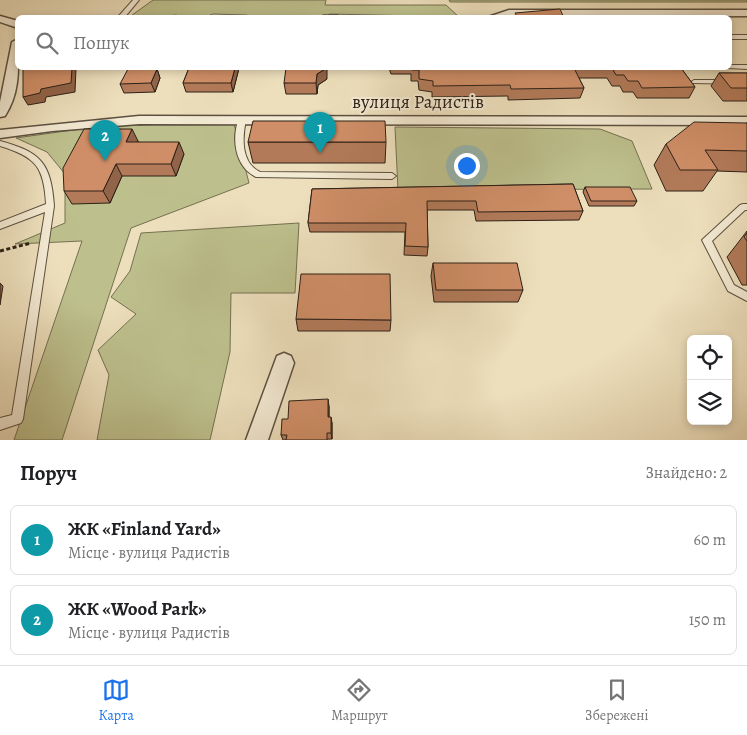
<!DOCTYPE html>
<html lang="uk">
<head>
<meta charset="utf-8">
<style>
  body { margin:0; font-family:Alegreya,serif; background:#f2f2f2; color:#202124 }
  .controls { position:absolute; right:15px; bottom:15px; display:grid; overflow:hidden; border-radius:8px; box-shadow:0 2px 8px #0003 }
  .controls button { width:45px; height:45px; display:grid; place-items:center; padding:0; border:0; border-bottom:1px solid #e0e0e0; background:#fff; color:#202124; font:25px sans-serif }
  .you { position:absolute; left:466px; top:165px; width:18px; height:18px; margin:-12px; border:4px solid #fff; border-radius:50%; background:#1a73e8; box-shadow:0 0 0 8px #1a73e833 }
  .badge { display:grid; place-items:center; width:32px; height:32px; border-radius:50%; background:#1a73e8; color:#fff; font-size:16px; font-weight:700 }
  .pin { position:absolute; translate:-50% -41px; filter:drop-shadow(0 1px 2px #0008) }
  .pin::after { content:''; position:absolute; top:26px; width:18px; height:15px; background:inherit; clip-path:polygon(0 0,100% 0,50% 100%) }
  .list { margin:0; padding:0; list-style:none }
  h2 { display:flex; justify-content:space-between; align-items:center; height:65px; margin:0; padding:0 20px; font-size:21px }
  h2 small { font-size:16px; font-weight:400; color:#757577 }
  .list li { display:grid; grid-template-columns:32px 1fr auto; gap:15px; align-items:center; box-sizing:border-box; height:70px; margin:0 10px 10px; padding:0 10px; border:1px solid #e0e0e0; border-radius:8px }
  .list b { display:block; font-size:19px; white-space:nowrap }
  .list p { margin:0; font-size:16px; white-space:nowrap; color:#757577 }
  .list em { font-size:16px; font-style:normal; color:#757577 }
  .icon { flex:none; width:28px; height:28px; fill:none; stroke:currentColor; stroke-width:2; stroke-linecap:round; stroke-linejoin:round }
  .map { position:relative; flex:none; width:747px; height:440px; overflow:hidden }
  .search { position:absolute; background:#fff; box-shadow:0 2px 8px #0003; left:15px; right:15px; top:15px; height:55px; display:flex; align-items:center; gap:12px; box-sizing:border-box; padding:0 18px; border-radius:8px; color:#757577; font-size:19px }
  .sheet { height:225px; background:#fff }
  nav { display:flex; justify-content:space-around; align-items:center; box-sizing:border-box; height:70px; border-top:1px solid #e0e0e0; background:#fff; font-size:14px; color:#757577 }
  nav a { display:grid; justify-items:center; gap:2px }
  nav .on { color:#1a73e8 }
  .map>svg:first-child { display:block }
</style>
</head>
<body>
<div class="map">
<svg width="747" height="440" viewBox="0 0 747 440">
  <rect width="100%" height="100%" fill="#eddfbc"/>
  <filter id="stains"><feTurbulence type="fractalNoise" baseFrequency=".004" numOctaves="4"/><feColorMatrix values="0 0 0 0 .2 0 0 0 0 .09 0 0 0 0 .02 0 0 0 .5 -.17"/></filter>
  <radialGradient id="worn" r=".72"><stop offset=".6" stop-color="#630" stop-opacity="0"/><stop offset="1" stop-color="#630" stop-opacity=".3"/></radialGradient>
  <g fill="#bdc08d" stroke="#747052">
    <polygon points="153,0 326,0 325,5 446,5 459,17 330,14 324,18 258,18 246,15 213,14 202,18 181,17 176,15 163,17 128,18"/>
    <polygon points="449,0 747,0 747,2 450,2"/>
    <polygon points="159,124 234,124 249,183 131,228 62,440 14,440 82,241 15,244 65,223 65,174 47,152 16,138 87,128"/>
    <polygon points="395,127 600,129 632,141 652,189 398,190"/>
    <polygon points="299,223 295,293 231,293 230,352 210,440 97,440 109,375 98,350 136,314 111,297 130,271 141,233"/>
  </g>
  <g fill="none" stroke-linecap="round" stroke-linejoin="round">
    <defs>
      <g id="service">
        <polygon points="133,0 139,0 124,18 117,18"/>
        <rect x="730" y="35" width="17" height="4"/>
        <polygon points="730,65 747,65 747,69 728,68"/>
        <polygon points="694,80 747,80 747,84 692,83 691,82"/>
        <path d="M 239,118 L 242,118 L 246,120 C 242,138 241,163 260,172 L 392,173 L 396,176 L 392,179 L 256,177 C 235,167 231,139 239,118 Z"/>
        <path d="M 0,141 C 41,152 51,163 54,206 L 23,419 L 21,423 L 0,430 L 0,418 L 12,415 L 45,212 L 0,229 L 0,222 L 46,204 C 44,167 36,157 0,146 Z"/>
        <polygon points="743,204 747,204 747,210 745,210 712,241 734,285 747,292 747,301 728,291 702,240 740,205"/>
      </g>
      <g id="minor">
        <polygon points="509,10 747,10 747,16 485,18"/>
        <polygon points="0,16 18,21 18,28 0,22"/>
        <path d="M 18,39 C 18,66 21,91 5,116 L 0,117 L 0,102 L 12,42 Z"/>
        <polygon points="139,116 747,117 747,125 139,124 52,131 0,138 0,130"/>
        <polygon points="284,353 291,356 294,363 268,440 246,440 277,356"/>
      </g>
    </defs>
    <use href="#service" stroke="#5c5040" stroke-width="2"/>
    <use href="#minor" stroke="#5c5040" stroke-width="3"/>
    <polyline stroke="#2c2017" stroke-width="3" stroke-dasharray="4 2.5" stroke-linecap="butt" points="0,251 31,243"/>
    <use href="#service" fill="#f3ead3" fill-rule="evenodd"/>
    <use href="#minor" fill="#f3ead3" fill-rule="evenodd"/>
  </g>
  <g fill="#b27a59" stroke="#2c2017">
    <polygon points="189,68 239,68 233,92 186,92 183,83"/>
    <polygon points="389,68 681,68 695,87 689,98 637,98 633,92 623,92 620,86 612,86 607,78 579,78 584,88 580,98 508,100 508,96 432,97 432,92 419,90 418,81 411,81 411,74 391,74"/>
    <polygon points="157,69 160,78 155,92 124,93 120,84"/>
    <polygon points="719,73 747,73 747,101 723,101 711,86"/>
    <polygon points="327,79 318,85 317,94 286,94 284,83"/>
    <polygon points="747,123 747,172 717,171 703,191 666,191 654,165 666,144"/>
    <polygon points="138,141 138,142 184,154 176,176 122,176 110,203 72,204 64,191"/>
    <polygon points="248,142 386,142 385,163 253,163"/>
    <polygon points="573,184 583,211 579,220 476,221 474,210 427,210 428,247 427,256 404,255 405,232 310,232 308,223 312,189"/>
    <polygon points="585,187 637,201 634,206 589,206 583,192"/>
    <polygon points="747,231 747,285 742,285 727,257"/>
    <polygon points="433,263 523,290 518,302 434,302 431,276"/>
    <polygon points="296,319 391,320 390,331 298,331"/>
    <polygon points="329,406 329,417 332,423 332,439 283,440 281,435 288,419"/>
  </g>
  <g fill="#916348" stroke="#2c2017">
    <polygon points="72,68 76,68 75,92 46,97 45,102 28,105 23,97 41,89"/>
    <polygon points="235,68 239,68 233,92 231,83"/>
    <polygon points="327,68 327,79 318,85 317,94 316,83 317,74"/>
    <polygon points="157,69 160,78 155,92 151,83"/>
    <polygon points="132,129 138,141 132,154 126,142"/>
    <polygon points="179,142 184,154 176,176 171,164"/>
    <polygon points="116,164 122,176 110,203 103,191"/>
    <polygon points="0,283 3,286 0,305"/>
    <polygon points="328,399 329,406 329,424 328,417"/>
    <polygon points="331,417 332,423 332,439 331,433"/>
  </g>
  <g fill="#cf8e67" stroke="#2c2017">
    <polygon points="560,9 564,18 518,18 515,13"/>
    <rect x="323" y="15" width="15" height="3"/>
    <polygon points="254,16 254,18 237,18 238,17"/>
    <polygon points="23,68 72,68 71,83 41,89 40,93 23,97"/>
    <polygon points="189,68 235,68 231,83 183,83"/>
    <polygon points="286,68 327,68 317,74 316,83 284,83"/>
    <polygon points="412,68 585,68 574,68 584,88 511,89 510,85 433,86 433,81 419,79 419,70 412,70"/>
    <polygon points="612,68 681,68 695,87 642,88 638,81 628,81 624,75 616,75"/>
    <polygon points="128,69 157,69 151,83 120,84"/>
    <polygon points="719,73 747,73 747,88 731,88"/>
    <polygon points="253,121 385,121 386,142 248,142"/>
    <polygon points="694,122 747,123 747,151 705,150 718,170 680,170 666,144"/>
    <polygon points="84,129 132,129 126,142 179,142 171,164 116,164 103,191 64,191 63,168"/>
    <polygon points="573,184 583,211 478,212 476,201 427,201 428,247 405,246 406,223 308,223 312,189"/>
    <polygon points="585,187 630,187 637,201 591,201"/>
    <polygon points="747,233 747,241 744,237"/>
    <polygon points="433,263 517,263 523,290 436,290"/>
    <polygon points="301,274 390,274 391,320 296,319"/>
    <polygon points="328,399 328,417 331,417 331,433 327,433 327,440 286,440 287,435 281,435 282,419 288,419 289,401"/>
  </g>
  <g text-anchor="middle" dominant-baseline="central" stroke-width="4" stroke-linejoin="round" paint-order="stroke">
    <g font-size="19" fill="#2c2017" stroke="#f3ead3">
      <text x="418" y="102">вулиця Радистів</text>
    </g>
  </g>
  <rect width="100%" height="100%" filter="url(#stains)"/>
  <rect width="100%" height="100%" fill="url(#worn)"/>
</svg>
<div class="controls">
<button><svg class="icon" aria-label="locate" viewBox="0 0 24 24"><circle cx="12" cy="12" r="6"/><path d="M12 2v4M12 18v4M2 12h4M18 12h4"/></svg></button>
<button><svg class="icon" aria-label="layers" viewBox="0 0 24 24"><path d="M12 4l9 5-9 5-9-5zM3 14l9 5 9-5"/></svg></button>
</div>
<div class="you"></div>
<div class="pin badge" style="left:320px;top:153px;background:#0f9aa8">1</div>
<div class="pin badge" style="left:105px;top:161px;background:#0f9aa8">2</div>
<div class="search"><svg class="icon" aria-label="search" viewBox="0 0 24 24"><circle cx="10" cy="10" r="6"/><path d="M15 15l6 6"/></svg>Пошук</div>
</div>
<section class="sheet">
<h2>Поруч<small>Знайдено: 2</small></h2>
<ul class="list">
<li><span class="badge" style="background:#0f9aa8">1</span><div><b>ЖК «Finland Yard»</b><p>Місце · вулиця Радистів</p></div><em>60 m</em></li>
<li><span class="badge" style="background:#0f9aa8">2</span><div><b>ЖК «Wood Park»</b><p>Місце · вулиця Радистів</p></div><em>150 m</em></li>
</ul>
</section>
<nav>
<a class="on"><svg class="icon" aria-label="map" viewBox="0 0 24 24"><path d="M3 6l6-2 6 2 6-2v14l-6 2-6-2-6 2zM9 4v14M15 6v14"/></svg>Карта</a>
<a><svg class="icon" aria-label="directions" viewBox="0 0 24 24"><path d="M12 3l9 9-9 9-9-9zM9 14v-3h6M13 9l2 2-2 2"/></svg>Маршрут</a>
<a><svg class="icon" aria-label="saved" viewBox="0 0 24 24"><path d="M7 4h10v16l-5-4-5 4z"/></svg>Збережені</a>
</nav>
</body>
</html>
